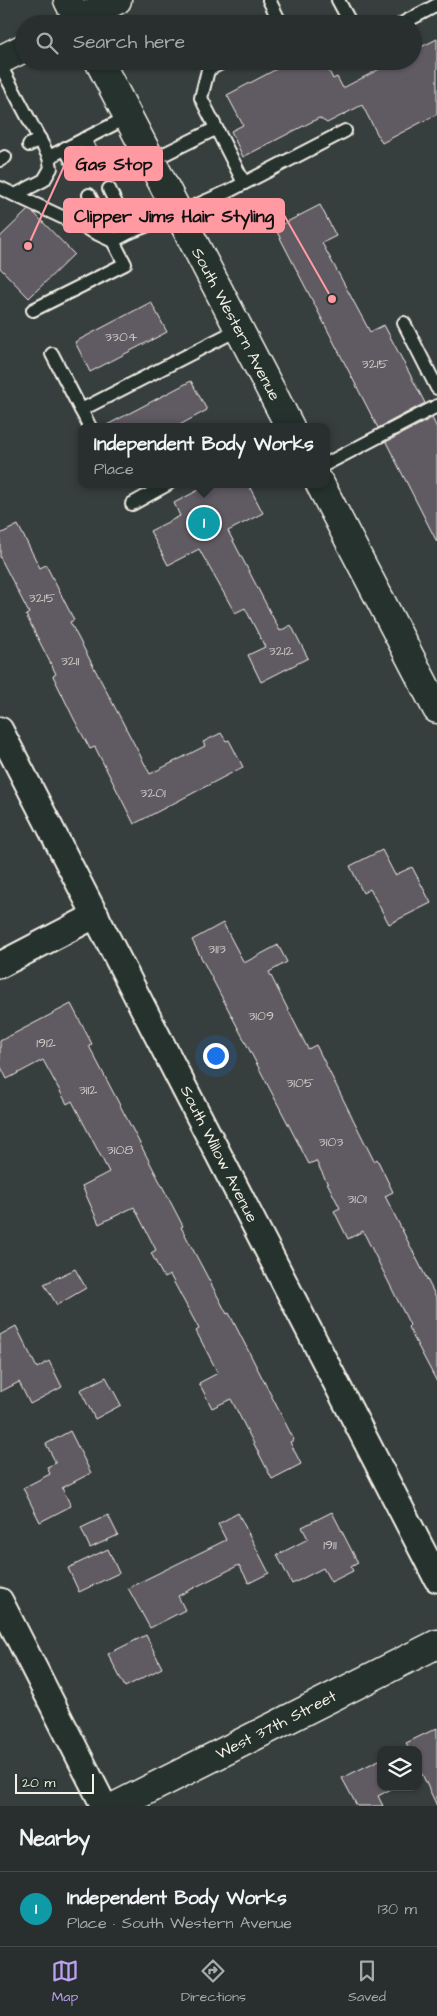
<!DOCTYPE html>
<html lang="en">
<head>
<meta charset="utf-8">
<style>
  body { margin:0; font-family:"Architects Daughter",sans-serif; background:#313736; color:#f1f3f6 }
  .controls { position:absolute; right:15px; bottom:15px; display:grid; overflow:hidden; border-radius:10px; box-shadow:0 1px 4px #0004 }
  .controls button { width:45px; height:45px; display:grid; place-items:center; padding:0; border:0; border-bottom:1px solid #454a4a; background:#292f2e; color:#f1f3f6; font:25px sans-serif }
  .scale { position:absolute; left:15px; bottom:12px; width:79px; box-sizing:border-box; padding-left:5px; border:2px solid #f4f1e8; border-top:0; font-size:14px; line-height:18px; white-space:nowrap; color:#f4f1e8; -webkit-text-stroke:4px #26332d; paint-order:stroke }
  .you { position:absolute; left:215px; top:1055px; width:18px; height:18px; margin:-12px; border:4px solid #fff; border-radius:50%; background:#1a73e8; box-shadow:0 0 0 8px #1a73e833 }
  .badge { display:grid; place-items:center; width:32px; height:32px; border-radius:50%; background:#bca0f2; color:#fff; font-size:16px; font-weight:700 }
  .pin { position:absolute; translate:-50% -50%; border:2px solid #fff; box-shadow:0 1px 5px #0006 }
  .popup { position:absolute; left:78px; top:423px; width:252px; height:65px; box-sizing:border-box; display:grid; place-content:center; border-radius:10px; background:#292f2e; filter:drop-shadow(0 1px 4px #0005); font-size:16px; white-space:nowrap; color:#a5a9aa }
  .popup b { font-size:19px; color:#f1f3f6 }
  .popup::after { content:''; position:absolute; left:50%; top:100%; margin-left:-10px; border:10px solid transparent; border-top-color:#292f2e }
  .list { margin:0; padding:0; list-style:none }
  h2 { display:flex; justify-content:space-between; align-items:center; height:65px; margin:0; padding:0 20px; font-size:21px }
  h2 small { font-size:16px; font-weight:400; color:#a5a9aa }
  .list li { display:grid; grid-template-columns:32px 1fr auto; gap:15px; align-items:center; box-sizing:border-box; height:75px; padding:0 20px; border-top:1px solid #454a4a }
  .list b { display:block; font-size:19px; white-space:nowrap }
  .list p { margin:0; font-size:16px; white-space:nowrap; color:#a5a9aa }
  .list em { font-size:16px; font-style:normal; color:#a5a9aa }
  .icon { flex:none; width:28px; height:28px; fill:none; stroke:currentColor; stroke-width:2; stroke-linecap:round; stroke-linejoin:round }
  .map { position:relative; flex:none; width:437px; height:1806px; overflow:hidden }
  .search { position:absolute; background:#292f2e; box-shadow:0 1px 4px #0004; left:15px; right:15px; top:15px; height:55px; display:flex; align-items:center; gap:12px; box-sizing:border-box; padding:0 18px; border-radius:28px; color:#a5a9aa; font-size:19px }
  .sheet { height:140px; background:#292f2e }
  nav { display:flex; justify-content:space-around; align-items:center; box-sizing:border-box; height:70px; border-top:1px solid #454a4a; background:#292f2e; font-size:14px; color:#a5a9aa }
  nav a { display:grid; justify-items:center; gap:2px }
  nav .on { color:#bca0f2 }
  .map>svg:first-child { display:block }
</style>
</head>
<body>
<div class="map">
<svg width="437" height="1806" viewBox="0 0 437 1806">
  <rect width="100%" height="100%" fill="#373f3e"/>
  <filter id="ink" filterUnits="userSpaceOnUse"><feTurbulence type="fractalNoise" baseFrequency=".02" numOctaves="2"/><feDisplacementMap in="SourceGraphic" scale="10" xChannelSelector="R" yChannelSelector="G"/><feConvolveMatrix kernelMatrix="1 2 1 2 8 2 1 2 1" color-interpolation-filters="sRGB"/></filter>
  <g filter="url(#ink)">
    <g fill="#605a64" stroke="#f4f1e8">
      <polygon points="437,39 437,114 382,143 362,105 327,123 319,118 243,157 231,131 243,125 227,95 292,61 324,61 333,79 337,77 343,88 395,61 413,61 413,51"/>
      <polygon points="320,205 336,236 322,243 370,332 384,325 425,403 378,428 275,228"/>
      <polygon points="28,210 34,213 74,254 29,298 0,268 0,237"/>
      <polygon points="151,302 167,332 90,372 75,342"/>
      <polygon points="191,381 207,410 176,427 103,427"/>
      <polygon points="432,418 437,428 437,542 386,442"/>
      <polygon points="210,484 248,484 263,513 228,531 280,631 291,625 308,658 261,682 248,655 265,647 245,608 235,613 199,549 168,565 150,531 180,516 174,503"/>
      <polygon points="18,525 40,568 46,565 74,620 70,622 150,774 205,746 203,742 221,733 226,741 229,740 243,767 134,824 95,747 90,749 74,719 53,676 56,674 26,615 29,613 0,557 0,534"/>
      <polygon points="382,850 395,875 412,867 431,903 389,924 370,889 363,893 350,866"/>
      <polygon points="223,923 244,963 278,945 287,962 269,972 308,1049 316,1045 374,1161 377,1159 393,1192 385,1196 437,1299 437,1382 408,1327 410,1325 363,1231 348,1239 334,1211 340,1208 316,1161 309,1164 192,940"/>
      <polygon points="71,1004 92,1044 89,1046 183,1226 181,1227 227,1314 229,1313 294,1440 290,1442 301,1464 272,1479 231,1399 212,1408 199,1383 218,1373 196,1331 199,1329 170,1275 164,1278 151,1253 156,1250 134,1207 99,1224 82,1186 109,1172 72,1101 67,1104 43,1060 7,1079 0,1065 0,1041"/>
      <polygon points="75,1269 86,1288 57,1305 44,1284"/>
      <polygon points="16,1326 37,1368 49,1361 62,1387 30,1404 19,1382 0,1392 0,1335"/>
      <polygon points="106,1377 121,1405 95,1419 80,1390"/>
      <polygon points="70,1431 91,1473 62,1488 71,1506 40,1522 23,1488 50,1474 47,1467 56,1463 46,1444"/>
      <polygon points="332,1512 358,1563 351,1567 353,1571 331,1582 323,1568 292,1584 277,1555 308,1539 302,1527"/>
      <polygon points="238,1513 269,1573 249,1583 239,1565 178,1596 185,1610 150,1628 128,1588 226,1540 218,1524"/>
      <polygon points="108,1515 118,1535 90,1548 81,1528"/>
      <polygon points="108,1549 119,1573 79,1592 68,1568"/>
      <polygon points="146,1635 162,1668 125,1687 108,1654"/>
      <polygon points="437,1728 437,1806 422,1774 418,1776 418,1750 399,1750 408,1746 406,1743"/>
      <polygon points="381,1759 381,1787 395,1787 378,1796 383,1806 357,1806 342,1778"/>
    </g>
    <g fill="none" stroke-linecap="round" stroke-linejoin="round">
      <defs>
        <g id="service">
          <polyline points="269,0 281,24"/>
          <polyline points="338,0 351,24"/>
          <polyline points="401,24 437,5"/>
          <polyline points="225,61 208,70 201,98 244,183"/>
          <polyline points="0,65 49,157 128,117"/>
          <polyline points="84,139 96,163"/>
          <polyline points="29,145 40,139"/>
          <polyline points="65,148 77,171"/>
          <polyline points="0,160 5,157"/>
          <polyline points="150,161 215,129"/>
          <polyline points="0,188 113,241"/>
          <polyline points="109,189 130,232"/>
          <polyline points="15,195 44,180 51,168 49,157"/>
          <polyline points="113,241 130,232 179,213 229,191 345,131"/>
          <polyline points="33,310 125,264 89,195"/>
          <polyline points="404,323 437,388"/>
          <polyline points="52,354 81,410 239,329"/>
          <polyline points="81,410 90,427"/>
          <polyline points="326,464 437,406"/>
          <polyline points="132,504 168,484"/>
        </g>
        <g id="minor">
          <polyline points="0,730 437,1579"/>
          <polyline points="0,965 96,915"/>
          <polyline points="0,1601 104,1806"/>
        </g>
        <g id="tertiary">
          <polyline points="99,61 290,427"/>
          <polyline points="320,484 437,709"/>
          <polyline points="116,1806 437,1644"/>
        </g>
        <polyline id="secondary" points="68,0 78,20"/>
        <g id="primary">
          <polyline points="71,24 117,0"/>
          <polyline points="0,60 24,48"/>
        </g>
      </defs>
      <use href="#service" stroke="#f4f1e8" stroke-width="16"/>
      <use href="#minor" stroke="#f4f1e8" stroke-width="29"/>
      <use href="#tertiary" stroke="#f4f1e8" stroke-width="31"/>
      <use href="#secondary" stroke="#f4f1e8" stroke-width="31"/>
      <use href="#primary" stroke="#f4f1e8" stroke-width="31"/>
      <use href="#service" stroke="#26332d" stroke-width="12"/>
      <use href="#minor" stroke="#26332d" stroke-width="25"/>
      <use href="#tertiary" stroke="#26332d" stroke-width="28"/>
      <use href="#secondary" stroke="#26332d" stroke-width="28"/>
      <use href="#primary" stroke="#26332d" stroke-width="28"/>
    </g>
  </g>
  <g text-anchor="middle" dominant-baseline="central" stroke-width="4" stroke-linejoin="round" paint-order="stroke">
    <g font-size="14" fill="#cfcbc7">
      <text x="121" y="337">3304</text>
      <text x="375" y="364">3215</text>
      <text x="42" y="598">3215</text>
      <text x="281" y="651">3212</text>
      <text x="70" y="661">3211</text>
      <text x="153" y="793">3201</text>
      <text x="217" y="949">3113</text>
      <text x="261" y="1016">3109</text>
      <text x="46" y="1043">1912</text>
      <text x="300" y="1083">3105</text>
      <text x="88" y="1090">3112</text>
      <text x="331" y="1142">3103</text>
      <text x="120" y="1150">3108</text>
      <text x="357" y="1199">3101</text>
      <text x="330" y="1545">1911</text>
    </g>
    <g font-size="16" fill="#f4f1e8" stroke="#26332d">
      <text transform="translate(236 324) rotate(62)">South Western Avenue</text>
      <text transform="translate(219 1154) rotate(63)">South Willow Avenue</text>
      <text transform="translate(276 1725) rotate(-27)">West 37th Street</text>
    </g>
  </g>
  <path fill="none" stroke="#ff9aa2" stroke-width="2" d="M28 246L65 164M332 299L284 215"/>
  <g fill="#ff9aa2" stroke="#26332d" stroke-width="2">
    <circle cx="28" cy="246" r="5"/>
    <circle cx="332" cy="299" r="5"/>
  </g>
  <g fill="#ff9aa2" stroke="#ff9aa2" stroke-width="2">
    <rect x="65" y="147" width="97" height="33" rx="5"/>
    <rect x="64" y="199" width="220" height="33" rx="5"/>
  </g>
  <g font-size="18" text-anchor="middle" font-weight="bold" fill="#111">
    <text x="114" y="170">Gas Stop</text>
    <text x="174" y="222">Clipper Jims Hair Styling</text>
  </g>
</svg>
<div class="controls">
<button><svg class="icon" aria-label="layers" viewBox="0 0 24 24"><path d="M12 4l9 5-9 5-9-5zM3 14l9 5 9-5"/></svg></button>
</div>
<div class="scale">20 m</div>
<div class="you"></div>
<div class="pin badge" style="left:204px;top:523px;background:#0f9aa8">1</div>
<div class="popup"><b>Independent Body Works</b>Place</div>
<div class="search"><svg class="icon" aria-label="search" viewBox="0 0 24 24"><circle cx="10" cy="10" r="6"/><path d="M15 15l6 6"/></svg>Search here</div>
</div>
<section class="sheet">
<h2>Nearby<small></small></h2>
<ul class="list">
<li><span class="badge" style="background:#0f9aa8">1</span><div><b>Independent Body Works</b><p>Place · South Western Avenue</p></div><em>130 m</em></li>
</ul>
</section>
<nav>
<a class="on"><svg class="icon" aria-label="map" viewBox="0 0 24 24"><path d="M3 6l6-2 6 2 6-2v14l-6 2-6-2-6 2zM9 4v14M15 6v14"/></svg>Map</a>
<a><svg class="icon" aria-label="directions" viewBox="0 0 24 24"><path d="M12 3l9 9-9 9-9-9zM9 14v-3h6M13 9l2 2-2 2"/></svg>Directions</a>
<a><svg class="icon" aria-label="saved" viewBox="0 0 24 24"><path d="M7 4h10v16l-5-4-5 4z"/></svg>Saved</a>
</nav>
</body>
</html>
